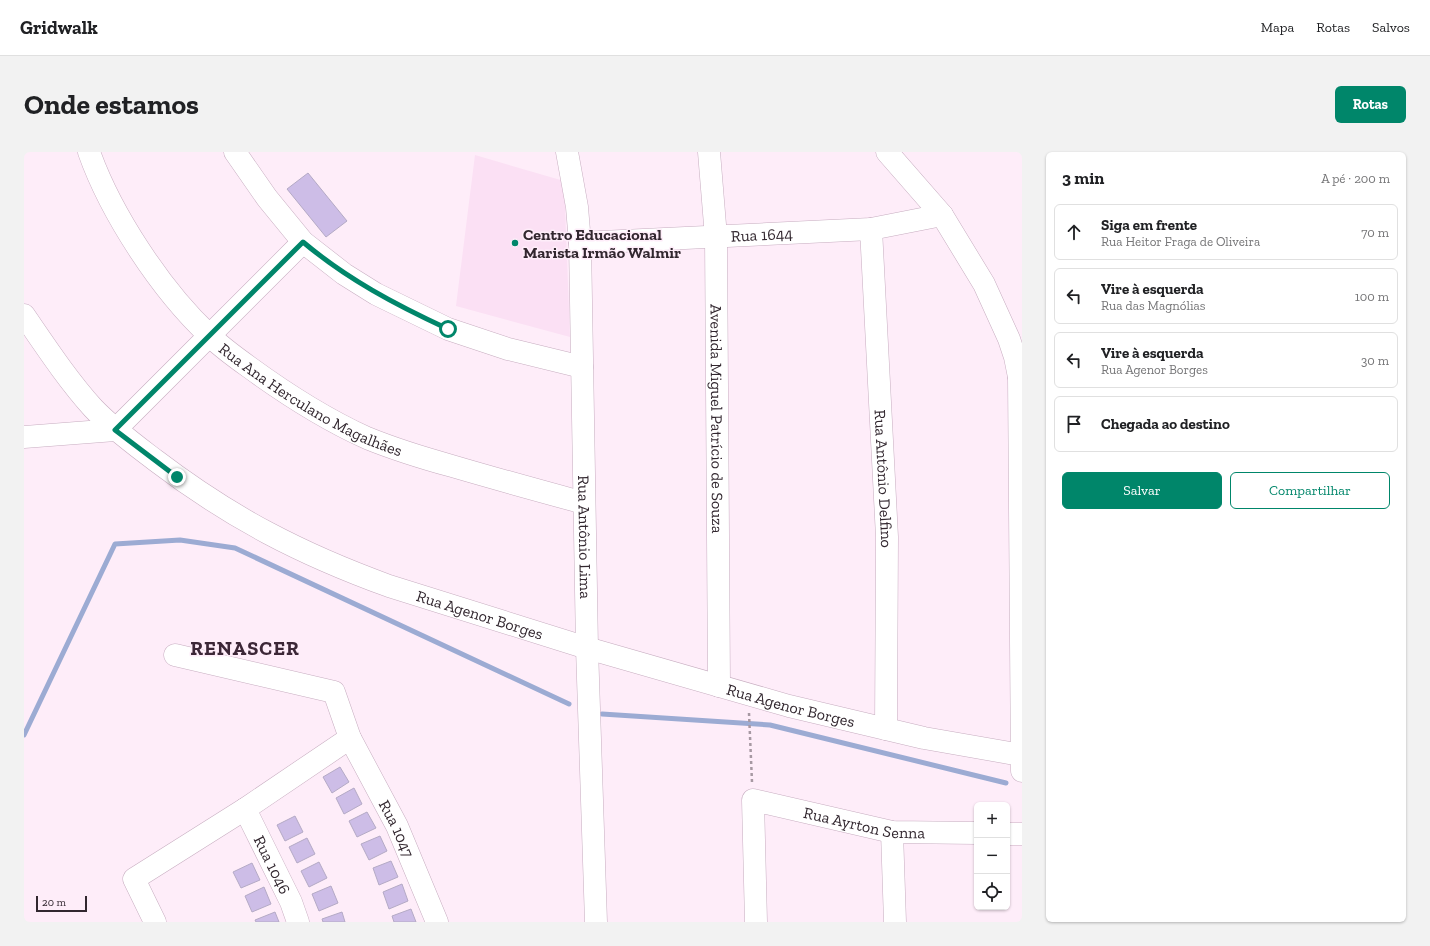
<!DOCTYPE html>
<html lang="pt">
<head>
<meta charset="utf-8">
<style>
  body { margin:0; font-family:"Zilla Slab",serif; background:#f2f2f2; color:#202124 }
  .controls { position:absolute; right:12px; bottom:12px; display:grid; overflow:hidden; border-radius:6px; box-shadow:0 1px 3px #0004 }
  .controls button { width:36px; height:36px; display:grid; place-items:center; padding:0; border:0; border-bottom:1px solid #e0e0e0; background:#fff; color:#202124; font:20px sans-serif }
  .scale { position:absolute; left:12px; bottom:10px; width:51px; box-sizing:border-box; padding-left:4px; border:2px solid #32272f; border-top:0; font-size:11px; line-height:14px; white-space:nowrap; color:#32272f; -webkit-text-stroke:3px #feedf9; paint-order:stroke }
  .stop { position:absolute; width:12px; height:12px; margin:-9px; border:3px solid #00866a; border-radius:50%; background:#fff }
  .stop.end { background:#00866a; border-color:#fff; box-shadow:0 1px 4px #0008 }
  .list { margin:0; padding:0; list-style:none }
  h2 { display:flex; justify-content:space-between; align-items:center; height:52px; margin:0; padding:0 16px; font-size:17px }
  h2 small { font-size:13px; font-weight:400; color:#757577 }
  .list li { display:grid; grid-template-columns:26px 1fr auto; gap:12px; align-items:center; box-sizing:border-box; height:56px; margin:0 8px 8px; padding:0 8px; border:1px solid #e0e0e0; border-radius:6px }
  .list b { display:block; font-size:15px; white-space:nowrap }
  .list p { margin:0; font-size:13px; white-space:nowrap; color:#757577 }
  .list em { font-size:13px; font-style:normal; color:#757577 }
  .actions { display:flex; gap:8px; padding:12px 16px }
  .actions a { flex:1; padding:9px 0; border:1px solid #00866a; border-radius:6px; text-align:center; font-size:14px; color:#00866a }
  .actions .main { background:#00866a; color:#fff }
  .icon { flex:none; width:22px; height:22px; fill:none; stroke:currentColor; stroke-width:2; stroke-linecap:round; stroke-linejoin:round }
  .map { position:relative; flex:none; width:998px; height:770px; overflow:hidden; border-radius:6px }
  header { display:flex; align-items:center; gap:24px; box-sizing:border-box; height:56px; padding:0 20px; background:#fff; border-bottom:1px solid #e0e0e0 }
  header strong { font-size:19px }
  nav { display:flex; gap:22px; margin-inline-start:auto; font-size:14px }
  .intro { display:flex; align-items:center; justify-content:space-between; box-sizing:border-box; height:96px; padding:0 24px }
  h1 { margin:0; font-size:28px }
  .button { padding:10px 18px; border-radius:6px; background:#00866a; color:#fff; font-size:14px; font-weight:700 }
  main { display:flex; gap:24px; padding:0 24px }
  aside { flex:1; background:#fff; border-radius:6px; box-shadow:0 1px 3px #0004 }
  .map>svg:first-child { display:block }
</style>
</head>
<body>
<header>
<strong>Gridwalk</strong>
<nav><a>Mapa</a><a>Rotas</a><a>Salvos</a></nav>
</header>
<div class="intro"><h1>Onde estamos</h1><a class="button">Rotas</a></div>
<main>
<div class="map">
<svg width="998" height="770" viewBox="0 0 998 770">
  <rect width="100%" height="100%" fill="#feedf9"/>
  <polygon fill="#fbe0f4" points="451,3 540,29 546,185 432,154"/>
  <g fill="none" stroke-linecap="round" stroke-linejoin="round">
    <g stroke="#9cabd3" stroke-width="5">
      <polyline points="578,562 746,573 982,631"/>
      <polyline points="0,583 91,392 156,388 211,396 545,552"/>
    </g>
  </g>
  <g fill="#cdbde7" stroke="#b4aac5">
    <polygon points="284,21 323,69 302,85 263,37"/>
    <polygon points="316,615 325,630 308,641 299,625"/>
    <polygon points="330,636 338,652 320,662 312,646"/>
    <polygon points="343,660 352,676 333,685 325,669"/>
    <polygon points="271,664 279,680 261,689 253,673"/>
    <polygon points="356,684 363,699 345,708 337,692"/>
    <polygon points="283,686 291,702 273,711 265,695"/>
    <polygon points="367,709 374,725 355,733 349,716"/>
    <polygon points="295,710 303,726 285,735 277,719"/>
    <polygon points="228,711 236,728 217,736 209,720"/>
    <polygon points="378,732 384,749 365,757 359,740"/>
    <polygon points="307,734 314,751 295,759 288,742"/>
    <polygon points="240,735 247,752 228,760 221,744"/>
    <polygon points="387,757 392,770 370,770 368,764"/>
    <polygon points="251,760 255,770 232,770 231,768"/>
    <polygon points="318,760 321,770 299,770 298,767"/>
  </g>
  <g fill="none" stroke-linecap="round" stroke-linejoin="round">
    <defs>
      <g id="minor">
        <path id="s1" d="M 65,0 C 87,62 137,138 185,183 C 197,195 211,205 225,215 C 262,242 301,267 343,286 C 370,297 399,306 428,314 C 472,327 516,339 560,351"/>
        <polyline points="211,0 243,46 279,90 320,122 352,142 424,177 484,197 558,215"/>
        <path id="s2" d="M 543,0 L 553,55 L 556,91 L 563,496 L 572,770"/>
        <path id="s3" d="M 685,0 L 692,85 L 695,534"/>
        <polyline points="863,0 918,63 960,132 985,187 991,205 995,225"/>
        <path id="s4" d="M 847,77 L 863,385 L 862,577"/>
        <path id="s5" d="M 556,91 L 847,77 L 918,63"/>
        <path id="s6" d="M 0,163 C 22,195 43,227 69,256 C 88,276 110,292 131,308 C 207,366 277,402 365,434 L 563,496 L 765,554 L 900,586 L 997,603"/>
        <polyline points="998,221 995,225 998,619"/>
        <polyline points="0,285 91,278 279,90"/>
        <path id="s7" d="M 151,503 L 310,540 L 326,586 L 373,674 L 413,770"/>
        <path id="s8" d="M 221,657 L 267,750 L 274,770"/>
        <polyline points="868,680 871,770"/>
        <polyline points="983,682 998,682"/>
        <polyline points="131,770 110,727 221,657 326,586"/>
        <path id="s9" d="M 732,770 L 729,648 L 868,680 L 953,681"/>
      </g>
    </defs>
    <use href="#minor" stroke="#c7adc0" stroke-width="23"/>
    <polyline stroke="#a799a3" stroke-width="2.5" stroke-dasharray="3 3" stroke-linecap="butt" points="725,561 728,630"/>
    <use href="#minor" stroke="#fff" stroke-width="22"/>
  </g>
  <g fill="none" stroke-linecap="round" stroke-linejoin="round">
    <path stroke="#00866a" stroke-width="5" d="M 153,325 L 91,278 L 279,90 C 323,127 372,153 424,177"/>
  </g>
  <circle fill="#00866a" stroke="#feedf9" stroke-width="1.5" cx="491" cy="91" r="4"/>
  <g text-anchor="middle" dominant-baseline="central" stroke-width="3" stroke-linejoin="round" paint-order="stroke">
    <g font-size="16" font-weight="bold" fill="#32272f" stroke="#feedf9" text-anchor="start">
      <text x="499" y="82">Centro Educacional<tspan x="499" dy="18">Marista Irmão Walmir</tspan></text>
    </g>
    <g font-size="16" fill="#32272f" stroke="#feedf9">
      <text stroke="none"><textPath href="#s5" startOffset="182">Rua 1644</textPath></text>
      <text stroke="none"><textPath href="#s1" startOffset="342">Rua Ana Herculano Magalhães</textPath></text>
      <text stroke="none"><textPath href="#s3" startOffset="267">Avenida Miguel Patrício de Souza</textPath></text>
      <text stroke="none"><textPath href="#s4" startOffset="250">Rua Antônio Delfino</textPath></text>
      <text stroke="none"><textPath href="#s2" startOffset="386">Rua Antônio Lima</textPath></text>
      <text stroke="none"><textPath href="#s6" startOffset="559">Rua Agenor Borges</textPath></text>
      <text stroke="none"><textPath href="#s6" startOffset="883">Rua Agenor Borges</textPath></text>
      <text stroke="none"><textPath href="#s9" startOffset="236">Rua Ayrton Senna</textPath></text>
      <text stroke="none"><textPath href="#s7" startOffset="314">Rua 1047</textPath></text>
      <text stroke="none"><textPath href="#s8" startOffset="62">Rua 1046</textPath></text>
    </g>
    <g font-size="20" font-weight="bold" letter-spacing="1" fill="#3c2737" stroke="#feedf9">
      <text x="221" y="496">RENASCER</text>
    </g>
  </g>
</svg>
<div class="controls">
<button>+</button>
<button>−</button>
<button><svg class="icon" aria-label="locate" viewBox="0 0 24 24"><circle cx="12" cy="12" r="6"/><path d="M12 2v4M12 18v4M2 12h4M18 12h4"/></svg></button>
</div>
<div class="scale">20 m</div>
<div class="stop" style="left:424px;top:177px"></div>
<div class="stop end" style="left:153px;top:325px"></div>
</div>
<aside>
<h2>3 min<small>A pé · 200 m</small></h2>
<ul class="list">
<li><svg class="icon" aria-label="ahead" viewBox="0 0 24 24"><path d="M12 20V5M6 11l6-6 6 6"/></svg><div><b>Siga em frente</b><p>Rua Heitor Fraga de Oliveira</p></div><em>70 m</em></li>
<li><svg class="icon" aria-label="left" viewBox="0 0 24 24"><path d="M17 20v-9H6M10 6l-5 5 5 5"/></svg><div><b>Vire à esquerda</b><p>Rua das Magnólias</p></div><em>100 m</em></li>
<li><svg class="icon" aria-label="left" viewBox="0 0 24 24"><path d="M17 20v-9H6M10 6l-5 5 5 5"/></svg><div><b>Vire à esquerda</b><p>Rua Agenor Borges</p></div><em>30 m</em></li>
<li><svg class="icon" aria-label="arrive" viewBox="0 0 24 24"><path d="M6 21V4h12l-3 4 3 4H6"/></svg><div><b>Chegada ao destino</b></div></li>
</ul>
<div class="actions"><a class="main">Salvar</a><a>Compartilhar</a></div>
</aside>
</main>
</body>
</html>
